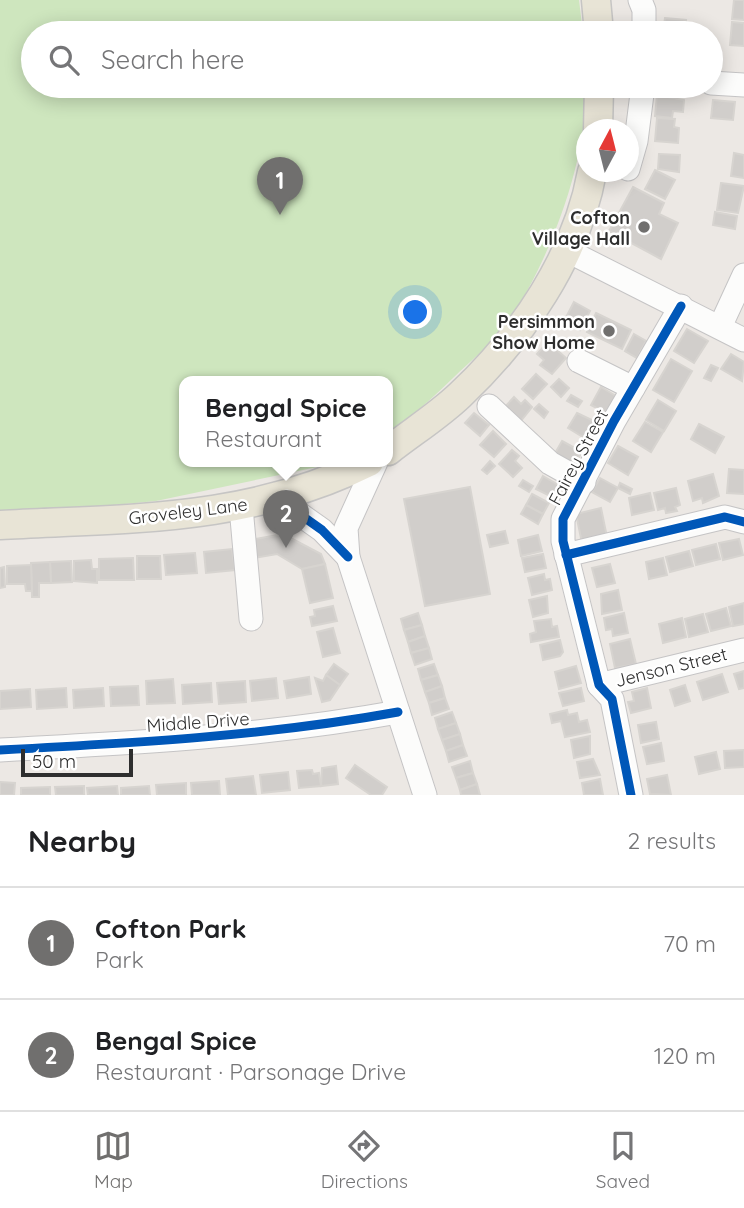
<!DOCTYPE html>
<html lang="en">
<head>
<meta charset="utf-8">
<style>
  body { margin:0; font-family:Quicksand,sans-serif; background:#f6f6f6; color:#202124 }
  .compass { position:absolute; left:576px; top:119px; width:63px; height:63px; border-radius:50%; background:#fff; box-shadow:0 4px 18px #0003; rotate:7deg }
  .scale { position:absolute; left:21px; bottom:18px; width:112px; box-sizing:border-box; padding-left:7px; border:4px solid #2e2e2e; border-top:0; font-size:19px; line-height:24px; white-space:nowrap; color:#2e2e2e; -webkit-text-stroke:5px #fff; paint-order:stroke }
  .you { position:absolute; left:416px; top:313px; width:24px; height:24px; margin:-18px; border:5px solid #fff; border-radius:50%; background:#1a73e8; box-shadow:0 0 0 10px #1a73e833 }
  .badge { display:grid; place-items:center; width:46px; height:46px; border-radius:50%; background:#706f6e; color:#fff; font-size:23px; font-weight:700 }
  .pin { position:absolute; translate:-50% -58px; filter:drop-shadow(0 2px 4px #0008) }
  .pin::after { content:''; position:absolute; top:37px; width:24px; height:21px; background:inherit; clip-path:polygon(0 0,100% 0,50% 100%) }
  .popup { position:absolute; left:179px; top:376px; width:214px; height:91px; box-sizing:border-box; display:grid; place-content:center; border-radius:14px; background:#fff; filter:drop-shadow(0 2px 5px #0005); font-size:23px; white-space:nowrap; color:#757577 }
  .popup b { font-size:26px; color:#202124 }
  .popup::after { content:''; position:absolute; left:50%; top:100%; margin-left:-14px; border:14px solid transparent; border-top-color:#fff }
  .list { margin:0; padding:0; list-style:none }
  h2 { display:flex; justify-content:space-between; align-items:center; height:91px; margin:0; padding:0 28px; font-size:30px }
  h2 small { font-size:23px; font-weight:400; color:#757577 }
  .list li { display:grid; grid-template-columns:46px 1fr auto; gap:21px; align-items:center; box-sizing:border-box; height:112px; padding:0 28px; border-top:2px solid #e0e0e0 }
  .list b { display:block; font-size:26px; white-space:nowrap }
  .list p { margin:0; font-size:23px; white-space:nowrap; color:#757577 }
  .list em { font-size:23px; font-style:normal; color:#757577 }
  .icon { flex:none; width:38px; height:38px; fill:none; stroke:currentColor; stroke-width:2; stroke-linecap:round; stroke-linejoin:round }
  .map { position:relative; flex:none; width:744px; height:795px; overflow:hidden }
  .search { position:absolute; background:#fff; box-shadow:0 4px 18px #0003; left:21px; right:21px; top:21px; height:77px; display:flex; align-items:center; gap:18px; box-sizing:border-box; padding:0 24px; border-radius:38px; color:#757577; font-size:26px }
  .sheet { height:315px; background:#fff }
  nav { display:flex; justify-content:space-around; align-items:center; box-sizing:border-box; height:98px; border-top:2px solid #e0e0e0; background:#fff; font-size:19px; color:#757577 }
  nav a { display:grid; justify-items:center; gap:4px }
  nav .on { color:#706f6e }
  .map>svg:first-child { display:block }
</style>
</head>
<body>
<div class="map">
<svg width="744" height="795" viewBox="0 0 744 795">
  <rect width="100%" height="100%" fill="#ece8e4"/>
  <path fill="#cee6be" d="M 0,0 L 579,0 L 583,33 L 33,33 L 33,86 L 586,86 C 587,162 551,257 509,321 C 495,342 471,360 453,378 C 433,397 412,418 388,431 L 388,382 L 184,382 L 184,462 L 329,462 L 322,466 L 156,501 L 0,516 Z"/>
  <g fill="#d1cecb" stroke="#d7d4d0" stroke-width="2">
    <polygon points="734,0 744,0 744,20 732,19"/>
    <polygon points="665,18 686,20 685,33 663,33"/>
    <polygon points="732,22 744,23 744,46 730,45"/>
    <polygon points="657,95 684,100 683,112 673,111 672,118 655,116"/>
    <polygon points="713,100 735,102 733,120 711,118"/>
    <polygon points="657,118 675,119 674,127 679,128 678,143 655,141"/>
    <polygon points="734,153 744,155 744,178 731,176"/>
    <polygon points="659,154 680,155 679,172 658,169"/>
    <polygon points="655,170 675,180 665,199 645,189"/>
    <polygon points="721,183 744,186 738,213 717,210"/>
    <polygon points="633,187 664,203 659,214 678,223 661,259 609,231"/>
    <polygon points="715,212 737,216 735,229 713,225"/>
    <polygon points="574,302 590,311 580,330 564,321"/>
    <polygon points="596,313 631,330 622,349 587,332"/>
    <polygon points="687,329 708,341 694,363 674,351"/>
    <polygon points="634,334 646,341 637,358 625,351"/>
    <polygon points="548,342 566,358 552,374 540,365 544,360 537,354"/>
    <polygon points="731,354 744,362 742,381 721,369"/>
    <polygon points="671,359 692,371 674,402 653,390"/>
    <polygon points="711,365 718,368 711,381 704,378"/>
    <polygon points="536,374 547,384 533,399 522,389"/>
    <polygon points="559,379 569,388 561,397 551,387"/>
    <polygon points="601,387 616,396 606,413 591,405"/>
    <polygon points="571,395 582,401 578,407 567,401"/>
    <polygon points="514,397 521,404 525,400 532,407 520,422 504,408"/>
    <polygon points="658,400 676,411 664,431 646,420"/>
    <polygon points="539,404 548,412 544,418 534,409"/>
    <polygon points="474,413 489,425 480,436 465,423"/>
    <polygon points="577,413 598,423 588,440 568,428"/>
    <polygon points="645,422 663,432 651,452 633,441"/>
    <polygon points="699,424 724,437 715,453 691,439"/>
    <polygon points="493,431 506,444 494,457 480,445"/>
    <polygon points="562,441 582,452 574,466 554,455"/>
    <polygon points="618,446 638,457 628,475 608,463"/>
    <polygon points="512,450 519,456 515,461 522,468 513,477 499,464"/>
    <polygon points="490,461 495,466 487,474 482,470"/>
    <polygon points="729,469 744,470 744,494 727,493"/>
    <polygon points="713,474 719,496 703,503 702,498 693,501 688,481"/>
    <polygon points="543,476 560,486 554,498 536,489"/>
    <polygon points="600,478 618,488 610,502 592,492"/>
    <polygon points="523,480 533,486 529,492 519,486"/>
    <polygon points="620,483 632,489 630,494 618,488"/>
    <polygon points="470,487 490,594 425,606 404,499"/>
    <polygon points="676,488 680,505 675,507 677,511 666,513 665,508 658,510 654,493"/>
    <polygon points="650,493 654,510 632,515 629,498"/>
    <polygon points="532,494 549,503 543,514 526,505"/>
    <polygon points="526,505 543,514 538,524 521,514"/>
    <polygon points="601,508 607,537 582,543 576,514"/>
    <polygon points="505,531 508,543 490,547 487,535"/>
    <polygon points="283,534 321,554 325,564 302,569 277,554 249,559 245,541"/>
    <polygon points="538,535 542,551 521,556 518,540"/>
    <polygon points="739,539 743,555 723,560 719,543"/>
    <polygon points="716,544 720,559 696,565 692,550"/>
    <polygon points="232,549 235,570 206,573 204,552"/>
    <polygon points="689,551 693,566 670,572 666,557"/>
    <polygon points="195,553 197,573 166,575 164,555"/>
    <polygon points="543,554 546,568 525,572 522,558"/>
    <polygon points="137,556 160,556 161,579 137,579"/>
    <polygon points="133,558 134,580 99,580 99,559"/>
    <polygon points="663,558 667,575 649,579 646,562"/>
    <polygon points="91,560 92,569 97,569 97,583 74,581 74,561"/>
    <polygon points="71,561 72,582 51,583 50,562"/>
    <polygon points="50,562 51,583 39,583 39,597 32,597 31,563"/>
    <polygon points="325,564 333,598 310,603 302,569"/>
    <polygon points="610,564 615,583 597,587 592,568"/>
    <polygon points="31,565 32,591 26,591 25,584 7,584 7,566"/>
    <polygon points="4,567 5,587 0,588 0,568"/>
    <polygon points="544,574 545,580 550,579 552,590 532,595 528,578"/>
    <polygon points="618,590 622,610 602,614 601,594"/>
    <polygon points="547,596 548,613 533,617 529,600"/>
    <polygon points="744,603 744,624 733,626 729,607"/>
    <polygon points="333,606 337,621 312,626 310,617 315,616 314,610"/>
    <polygon points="726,608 731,626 711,631 706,614"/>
    <polygon points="418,613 422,625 404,630 401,619"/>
    <polygon points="624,613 628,633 613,636 612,629 606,630 604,618"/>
    <polygon points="703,614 708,632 689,637 685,619"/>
    <polygon points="682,618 686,637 663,643 659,624"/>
    <polygon points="551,619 552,627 557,626 559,637 531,642 530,634 536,632 534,621"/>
    <polygon points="422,625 425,636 408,642 404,630"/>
    <polygon points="333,628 340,653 323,657 317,632"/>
    <polygon points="425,636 429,648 411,653 408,642"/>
    <polygon points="630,639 636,664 615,668 610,644"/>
    <polygon points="560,640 563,652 560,656 543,660 540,645"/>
    <polygon points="429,648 432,659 415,665 411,653"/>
    <polygon points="334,664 348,674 340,685 326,675"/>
    <polygon points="434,664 438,675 421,680 418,669"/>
    <polygon points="576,666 581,683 559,689 555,672"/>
    <polygon points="744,671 744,688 739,689 734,674"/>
    <polygon points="722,674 728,692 703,700 697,682"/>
    <polygon points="326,675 340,685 330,700 322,702 315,678 323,681"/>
    <polygon points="438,675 442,686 425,692 421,680"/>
    <polygon points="309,677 311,694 287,698 284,681"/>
    <polygon points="276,678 278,698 252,701 250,681"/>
    <polygon points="173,679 175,703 147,704 146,681"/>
    <polygon points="245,681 246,702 219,704 217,683"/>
    <polygon points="211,683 212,702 183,704 182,685"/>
    <polygon points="685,685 690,701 675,706 670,690"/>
    <polygon points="138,686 139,705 111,706 110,687"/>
    <polygon points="442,686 445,698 429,703 425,692"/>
    <polygon points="66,688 67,707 37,709 36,690"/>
    <polygon points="103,688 104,706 74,708 73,690"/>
    <polygon points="581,688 584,701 563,706 559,693"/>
    <polygon points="647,688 651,708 631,713 628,702 634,701 632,692"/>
    <polygon points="30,689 31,707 0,709 0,691"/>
    <polygon points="445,698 449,709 432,715 429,703"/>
    <polygon points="567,710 568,715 577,713 579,722 587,720 590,732 565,737 561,721 552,723 550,714"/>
    <polygon points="452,712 456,723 438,729 435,718"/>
    <polygon points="656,722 659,739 641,743 638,725"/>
    <polygon points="456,723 460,734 442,740 438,729"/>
    <polygon points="460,734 463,745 446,751 442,740"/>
    <polygon points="590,736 590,754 574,758 571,740"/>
    <polygon points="661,743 664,761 647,764 643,747"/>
    <polygon points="463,745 467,756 449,762 446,751"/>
    <polygon points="744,750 744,767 725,768 724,751"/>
    <polygon points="716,752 720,769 699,774 695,757"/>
    <polygon points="593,759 600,775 580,778 577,762"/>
    <polygon points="470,761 473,773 456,778 452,767"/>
    <polygon points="355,765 387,787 382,795 371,795 346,778"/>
    <polygon points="336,766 338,784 321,786 322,768"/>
    <polygon points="312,770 313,774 319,773 321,786 299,788 297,771"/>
    <polygon points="288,772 290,790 262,793 260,775"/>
    <polygon points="473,773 477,784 460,790 456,778"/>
    <polygon points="667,775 671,795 650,794 647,779"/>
    <polygon points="253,776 256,795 228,795 226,779"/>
    <polygon points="600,779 603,795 584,795 582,783"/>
    <polygon points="219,781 220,795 192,795 191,783"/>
    <polygon points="0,782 15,783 14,795 0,795"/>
    <polygon points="186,783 186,795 157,795 156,785"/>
    <polygon points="477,784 480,795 461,795 460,790"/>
    <polygon points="84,786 84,795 56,795 55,787"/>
    <polygon points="117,786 118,795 88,795 87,788"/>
    <polygon points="149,786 150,795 121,795 121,788"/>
    <polygon points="50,787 50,795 21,795 21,788"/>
  </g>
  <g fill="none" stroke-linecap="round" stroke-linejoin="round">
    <defs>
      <g id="minor">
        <polyline points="640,0 644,10 644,33"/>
        <polyline points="711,83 744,85"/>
        <polyline points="628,169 636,141 643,86"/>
        <polyline points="566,250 744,340"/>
        <polyline points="720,327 744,275"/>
        <polyline points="579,361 633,388"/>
        <polyline points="489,406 550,463 584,482"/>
        <polyline points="376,462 346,528 348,557 425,795"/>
        <polyline points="287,496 291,508 322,530 348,557"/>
        <polyline points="241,507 251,619"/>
        <polyline points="566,555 725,517 744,522"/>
        <polyline points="599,685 744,650"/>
        <path d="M 0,750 C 134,743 266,736 398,712"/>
        <polyline points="631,795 612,699 599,685 563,541 563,519 614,421 681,306"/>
      </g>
      <g id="major">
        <polyline points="596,0 599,33"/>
        <polyline points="598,130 599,86"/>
        <path d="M 388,451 C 412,432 438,416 460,395 C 522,337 577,256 592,172"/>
        <path d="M 0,525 C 131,518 248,522 369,462"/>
      </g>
    </defs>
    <use href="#minor" stroke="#c5c4c5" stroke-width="25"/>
    <use href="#major" stroke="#c6c5c4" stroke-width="31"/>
    <use href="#minor" stroke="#fcfcfb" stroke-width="23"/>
    <use href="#major" stroke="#e8e4d6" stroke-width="28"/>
    <defs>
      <g id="cycleway">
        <polyline points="287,496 291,508 322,530 348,557"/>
        <polyline points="566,555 725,517 744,522"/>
        <path d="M 0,750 C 134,743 266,736 398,712"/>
        <polyline points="631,795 612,699 599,685 563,541 563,519 614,421 681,306"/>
      </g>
    </defs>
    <use href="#cycleway" stroke="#fff" stroke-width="13"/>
    <use href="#cycleway" stroke="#0057b8" stroke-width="9"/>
  </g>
  <g fill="#706f6e" stroke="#fff" stroke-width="2.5">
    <circle cx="644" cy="227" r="7"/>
    <circle cx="609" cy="331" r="7"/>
  </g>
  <g text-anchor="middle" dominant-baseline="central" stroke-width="5" stroke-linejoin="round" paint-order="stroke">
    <g font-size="18" font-weight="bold" fill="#2e2e2e" stroke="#fff" text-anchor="end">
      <text x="630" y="217">Cofton<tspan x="630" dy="21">Village Hall</tspan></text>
      <text x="595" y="321">Persimmon<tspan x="595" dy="21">Show Home</tspan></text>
    </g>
    <g font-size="18" fill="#2e2e2e" stroke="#fff">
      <text transform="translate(578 457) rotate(-62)">Fairey Street</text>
      <text transform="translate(188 511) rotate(-7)">Groveley Lane</text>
      <text transform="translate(671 667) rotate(-14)">Jenson Street</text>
      <text transform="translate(198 722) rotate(-4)">Middle Drive</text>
    </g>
  </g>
</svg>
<svg class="compass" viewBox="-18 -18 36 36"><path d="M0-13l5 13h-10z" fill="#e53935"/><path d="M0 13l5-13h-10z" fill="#757577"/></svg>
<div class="scale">50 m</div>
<div class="you"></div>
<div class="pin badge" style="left:280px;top:215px">1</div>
<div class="pin badge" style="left:286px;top:548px">2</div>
<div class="popup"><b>Bengal Spice</b>Restaurant</div>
<div class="search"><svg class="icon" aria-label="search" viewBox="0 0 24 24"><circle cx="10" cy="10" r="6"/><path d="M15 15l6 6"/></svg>Search here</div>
</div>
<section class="sheet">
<h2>Nearby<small>2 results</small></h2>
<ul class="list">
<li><span class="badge">1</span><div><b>Cofton Park</b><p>Park</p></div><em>70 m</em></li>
<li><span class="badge">2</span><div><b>Bengal Spice</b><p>Restaurant · Parsonage Drive</p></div><em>120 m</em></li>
</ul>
</section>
<nav>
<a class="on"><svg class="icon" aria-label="map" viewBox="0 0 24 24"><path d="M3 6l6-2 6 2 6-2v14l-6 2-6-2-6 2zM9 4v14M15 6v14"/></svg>Map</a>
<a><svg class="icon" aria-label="directions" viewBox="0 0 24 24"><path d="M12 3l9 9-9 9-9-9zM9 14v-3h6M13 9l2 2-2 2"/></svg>Directions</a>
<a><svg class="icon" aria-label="saved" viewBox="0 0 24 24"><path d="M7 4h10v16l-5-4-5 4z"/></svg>Saved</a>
</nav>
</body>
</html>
